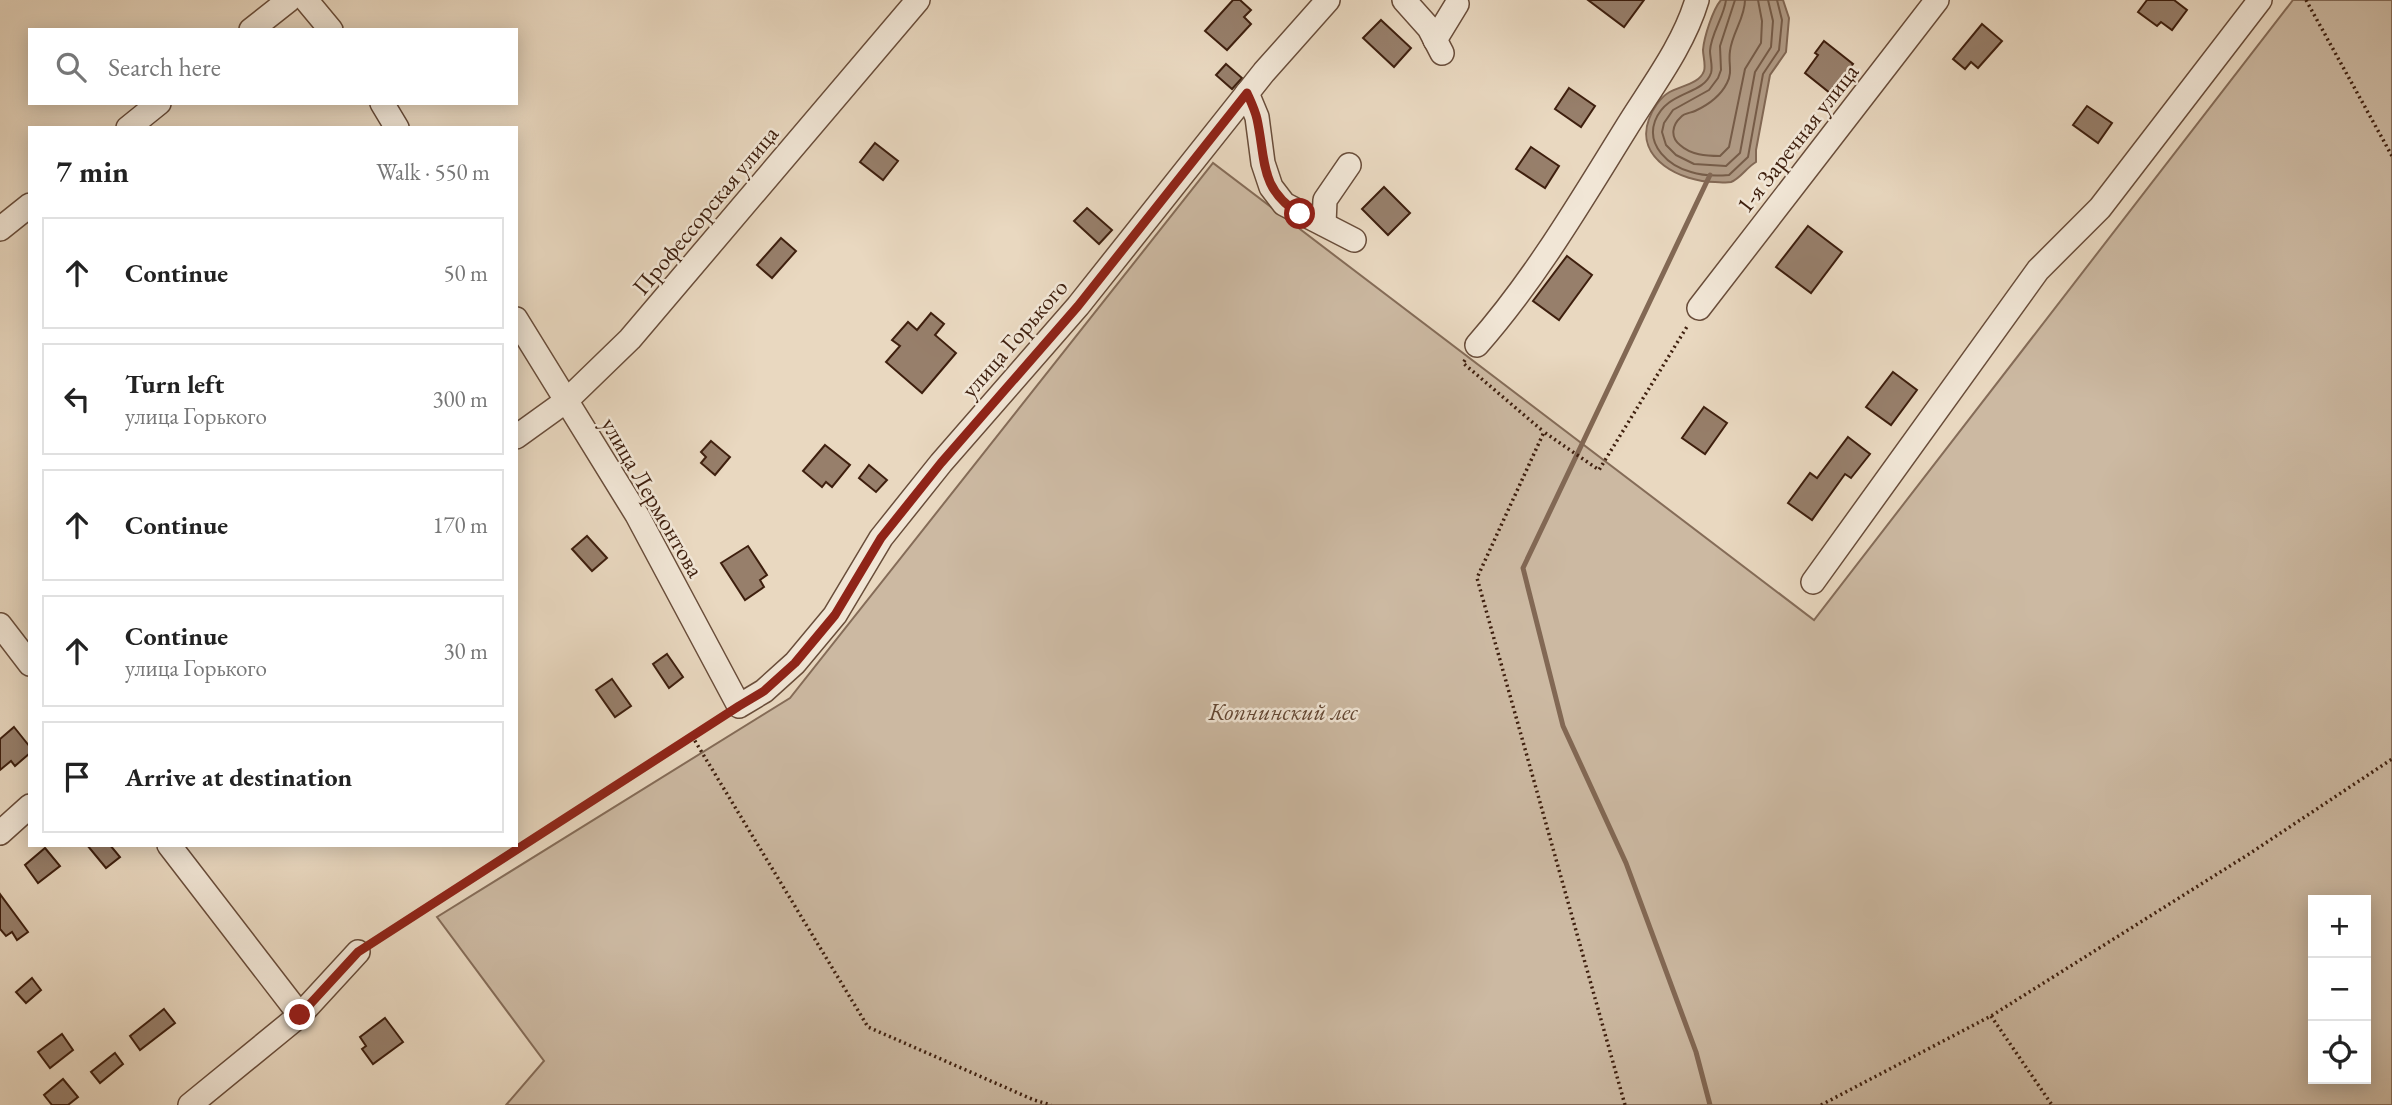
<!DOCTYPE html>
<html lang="en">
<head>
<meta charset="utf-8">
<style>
  body { margin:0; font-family:"EB Garamond",serif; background:#f6f6f6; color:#222 }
  .controls { position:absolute; right:21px; bottom:21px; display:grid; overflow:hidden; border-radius:0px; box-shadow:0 4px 18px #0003 }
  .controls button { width:63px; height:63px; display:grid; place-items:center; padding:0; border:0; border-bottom:2px solid #e0e0e0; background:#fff; color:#222; font:35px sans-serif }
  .stop { position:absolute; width:21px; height:21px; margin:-16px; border:5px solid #8f2418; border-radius:50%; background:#fff }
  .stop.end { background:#8f2418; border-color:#fff; box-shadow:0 2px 7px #0008 }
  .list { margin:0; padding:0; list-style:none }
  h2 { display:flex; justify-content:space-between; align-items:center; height:91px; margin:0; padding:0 28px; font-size:30px }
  h2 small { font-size:23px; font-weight:400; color:#767676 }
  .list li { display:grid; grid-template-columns:46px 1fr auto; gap:21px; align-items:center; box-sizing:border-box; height:112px; margin:0 14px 14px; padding:0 14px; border:2px solid #e0e0e0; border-radius:0px }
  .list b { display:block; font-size:26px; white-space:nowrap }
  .list p { margin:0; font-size:23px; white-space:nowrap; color:#767676 }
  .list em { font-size:23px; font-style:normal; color:#767676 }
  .icon { flex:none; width:38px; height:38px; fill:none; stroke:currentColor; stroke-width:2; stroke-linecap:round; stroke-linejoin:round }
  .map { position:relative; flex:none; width:2392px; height:1105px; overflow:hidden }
  .search { position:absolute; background:#fff; box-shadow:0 4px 18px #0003; left:28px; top:28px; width:490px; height:77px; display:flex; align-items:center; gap:18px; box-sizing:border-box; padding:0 24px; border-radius:0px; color:#767676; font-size:26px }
  .panel { position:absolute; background:#fff; box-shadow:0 4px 18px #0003; left:28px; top:126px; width:490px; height:721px; border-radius:0px }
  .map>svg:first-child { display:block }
</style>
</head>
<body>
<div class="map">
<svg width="2392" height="1105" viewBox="0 0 2392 1105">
  <rect width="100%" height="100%" fill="#e9d8c0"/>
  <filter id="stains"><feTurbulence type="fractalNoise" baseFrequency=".00286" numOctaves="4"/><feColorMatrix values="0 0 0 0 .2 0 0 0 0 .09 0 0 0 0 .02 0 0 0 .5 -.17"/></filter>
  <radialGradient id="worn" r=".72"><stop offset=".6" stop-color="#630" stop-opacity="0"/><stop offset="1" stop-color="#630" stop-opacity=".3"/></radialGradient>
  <path fill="#ccb9a2" stroke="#856c58" stroke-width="2" fill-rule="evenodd" d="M 2293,0 L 2392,0 L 2392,1105 L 506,1105 L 544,1061 L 437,917 L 790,698 L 1213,163 L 1814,620 ZM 2313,900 L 2366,900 L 2366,1079 L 2313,1079 Z"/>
  <path fill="#af9983" stroke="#826854" stroke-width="2" d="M 1721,0 L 1783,0 L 1789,18 L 1786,52 L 1770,75 L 1756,150 L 1756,162 C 1747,167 1740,179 1731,182 C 1726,183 1719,182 1715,182 C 1682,182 1634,159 1649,119 C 1652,110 1660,98 1668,93 C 1678,86 1699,85 1704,71 C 1706,65 1703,56 1703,50 C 1704,37 1713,9 1721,0 Z"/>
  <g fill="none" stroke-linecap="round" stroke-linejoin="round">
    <g stroke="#765c48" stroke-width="2">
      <path d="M 1726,0 C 1724,17 1711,33 1710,51 C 1710,58 1713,66 1711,73 C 1703,96 1667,90 1655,121 C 1646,146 1669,166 1691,172 C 1703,176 1717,176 1729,175 L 1748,157 L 1763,74 L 1779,50 L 1782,20 L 1777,0"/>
      <polyline points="1735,0 1720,46 1721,70 1718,78 1709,90 1673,110 1664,123 1662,132 1666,145 1676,155 1694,164 1726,166 1740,153 1755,72 1771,47 1773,21 1768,0"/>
      <path d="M 1745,0 C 1745,18 1732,33 1730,51 C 1728,63 1733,72 1727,83 C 1721,95 1708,105 1695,111 C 1691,113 1684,113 1681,117 C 1672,125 1670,137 1680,145 C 1691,155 1706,156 1720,156 L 1729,147 L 1745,69 L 1761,43 L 1762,21 L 1758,0"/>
    </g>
    <polyline stroke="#826854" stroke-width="5" points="1710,1105 1696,1052 1626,863 1563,726 1523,568 1710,175"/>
  </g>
  <g fill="#977f6b" stroke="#3e1f0e" stroke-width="2">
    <polygon points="1233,0 1240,0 1251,10 1244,17 1251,24 1227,50 1205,31"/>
    <polygon points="1588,0 1644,0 1624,27"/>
    <polygon points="2147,0 2174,0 2187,10 2172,30 2161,22 2157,26 2138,12"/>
    <polygon points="1381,20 1411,48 1394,67 1363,38"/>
    <polygon points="1982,24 2002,41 1978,68 1971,62 1965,69 1953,59"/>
    <polygon points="1824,41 1853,64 1830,93 1805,73 1818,55 1815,53"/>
    <polygon points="1226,64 1242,78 1232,89 1216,75"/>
    <polygon points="1569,88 1595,106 1581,127 1555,109"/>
    <polygon points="2087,106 2112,123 2098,143 2073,125"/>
    <polygon points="875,143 898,161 883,180 860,162"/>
    <polygon points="1531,147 1559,166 1545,188 1516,169"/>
    <polygon points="1384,187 1410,213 1388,235 1362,209"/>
    <polygon points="1087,208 1112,230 1099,244 1074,221"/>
    <polygon points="1808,226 1842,252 1811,293 1776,267"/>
    <polygon points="781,238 796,251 772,278 757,265"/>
    <polygon points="1567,256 1592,275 1559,320 1533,301"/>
    <polygon points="931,313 944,324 935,335 956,353 922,393 886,362 900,346 892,340 908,322 917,330"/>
    <polygon points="1893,372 1917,390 1891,425 1866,407"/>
    <polygon points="1704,407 1727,423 1705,454 1682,438"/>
    <polygon points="1848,437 1870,454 1851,478 1845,474 1812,520 1788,503 1810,473 1817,478"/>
    <polygon points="711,441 730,457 715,475 701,463 706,457 701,452"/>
    <polygon points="825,445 850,465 832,487 826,482 822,487 803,471"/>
    <polygon points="869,465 887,480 876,492 859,478"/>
    <polygon points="587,536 607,558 592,571 572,549"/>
    <polygon points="748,546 767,575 760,580 764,587 745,600 721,563"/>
    <polygon points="667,654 683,677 669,688 653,664"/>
    <polygon points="612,679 631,706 615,717 596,690"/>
    <polygon points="14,727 30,747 30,753 15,766 11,761 0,770 0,739"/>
    <polygon points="87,845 110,845 120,857 106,868"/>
    <polygon points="45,848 60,866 38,883 25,865"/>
    <polygon points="0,894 28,932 17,940 12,932 6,936 0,929"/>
    <polygon points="32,978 41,990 26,1003 16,992"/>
    <polygon points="164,1009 175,1023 140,1050 130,1036"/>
    <polygon points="385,1018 403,1042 373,1064 362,1049 366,1046 360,1037"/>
    <polygon points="62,1034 73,1050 50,1068 38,1052"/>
    <polygon points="115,1053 123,1064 100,1083 91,1072"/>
    <polygon points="63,1079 78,1097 68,1105 52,1105 44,1095"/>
  </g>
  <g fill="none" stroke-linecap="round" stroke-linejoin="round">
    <defs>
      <g id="minor">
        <polyline points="306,0 331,30"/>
        <polyline points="1404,0 1429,28 1442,53"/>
        <polyline points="251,30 289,0"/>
        <polyline points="1435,40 1457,4"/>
        <polyline points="1247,93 1257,117 1263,163 1271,187 1284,204 1354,240"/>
        <polyline points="382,103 397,128"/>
        <polyline points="128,128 159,103"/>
        <polyline points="1324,224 1325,200 1349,165"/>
        <polyline points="0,229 30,205"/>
        <polyline points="1699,308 1937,0"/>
        <polyline points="516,319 637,515 739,706 764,691 795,663 835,615 881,538 941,463 1078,306 1264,72 1328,0"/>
        <path d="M 1477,345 C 1535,279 1579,204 1625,130 C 1650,89 1683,47 1697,0"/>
        <polyline points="516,437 566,401 630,339 918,0"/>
        <polyline points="1813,582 2038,270 2100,208 2260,0"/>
        <polyline points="0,625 30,664"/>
        <polyline points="0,833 30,806"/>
        <polyline points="169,845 300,1015"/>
        <polyline points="190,1105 300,1015 358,952"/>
      </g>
    </defs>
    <use href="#minor" stroke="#694d3a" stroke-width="26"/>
    <g stroke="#3e1f0e" stroke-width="3.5" stroke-dasharray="2 3.5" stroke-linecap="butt">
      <polyline points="2306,0 2392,156"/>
      <polyline points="1465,360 1463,363 1544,432"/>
      <polyline points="692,736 868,1027 1034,1100 1051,1105"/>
      <polyline points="373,942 722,716"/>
      <polyline points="1991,1016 2052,1105"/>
      <polyline points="1625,1105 1477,578 1544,432 1599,470 1688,325"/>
      <polyline points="1821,1105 1991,1016 2249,854 2392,759"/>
    </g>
    <use href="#minor" stroke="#f1e6d6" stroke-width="23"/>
  </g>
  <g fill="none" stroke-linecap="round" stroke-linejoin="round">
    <path stroke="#8f2418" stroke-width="9" d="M 300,1015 L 358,952 L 739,706 L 764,691 L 795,663 L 835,615 L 881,538 L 941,463 L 1078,306 L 1247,93 C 1251,102 1255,110 1257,119 C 1266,160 1259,189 1300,214"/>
  </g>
  <g text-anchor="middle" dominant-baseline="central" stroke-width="5" stroke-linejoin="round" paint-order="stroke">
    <g font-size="24" fill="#3e1f0e" stroke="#f1e6d6">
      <text transform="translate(1797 138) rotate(-52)">1-я Заречная улица</text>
      <text transform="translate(705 210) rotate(-50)">Профессорская улица</text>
      <text transform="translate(1014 338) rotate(-49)">улица Горького</text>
      <text transform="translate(653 497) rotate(60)">улица Лермонтова</text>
    </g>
    <g font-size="24" font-style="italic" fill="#624633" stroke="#f1e6d6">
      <text x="1283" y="711">Копнинский лес</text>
    </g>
  </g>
  <rect width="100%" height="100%" filter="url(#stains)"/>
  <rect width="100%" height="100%" fill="url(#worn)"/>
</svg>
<div class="controls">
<button>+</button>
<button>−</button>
<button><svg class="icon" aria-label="locate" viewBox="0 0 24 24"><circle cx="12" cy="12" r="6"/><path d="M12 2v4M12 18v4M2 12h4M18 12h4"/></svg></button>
</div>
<div class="stop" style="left:1300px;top:214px"></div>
<div class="stop end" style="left:300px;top:1015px"></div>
<div class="search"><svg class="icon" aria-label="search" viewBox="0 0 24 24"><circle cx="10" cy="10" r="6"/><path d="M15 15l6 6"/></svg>Search here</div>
<section class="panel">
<h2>7 min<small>Walk · 550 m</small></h2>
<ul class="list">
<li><svg class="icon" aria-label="ahead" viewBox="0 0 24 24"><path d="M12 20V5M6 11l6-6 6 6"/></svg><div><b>Continue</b></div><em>50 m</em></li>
<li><svg class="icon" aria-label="left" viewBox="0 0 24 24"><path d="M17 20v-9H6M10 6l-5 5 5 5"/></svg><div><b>Turn left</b><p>улица Горького</p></div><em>300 m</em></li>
<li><svg class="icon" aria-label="ahead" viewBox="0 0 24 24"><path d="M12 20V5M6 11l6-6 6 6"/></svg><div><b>Continue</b></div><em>170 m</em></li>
<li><svg class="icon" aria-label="ahead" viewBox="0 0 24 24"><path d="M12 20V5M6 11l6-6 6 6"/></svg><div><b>Continue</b><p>улица Горького</p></div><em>30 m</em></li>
<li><svg class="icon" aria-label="arrive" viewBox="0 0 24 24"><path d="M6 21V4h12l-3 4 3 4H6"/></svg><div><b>Arrive at destination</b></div></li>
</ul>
</section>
</div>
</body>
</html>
